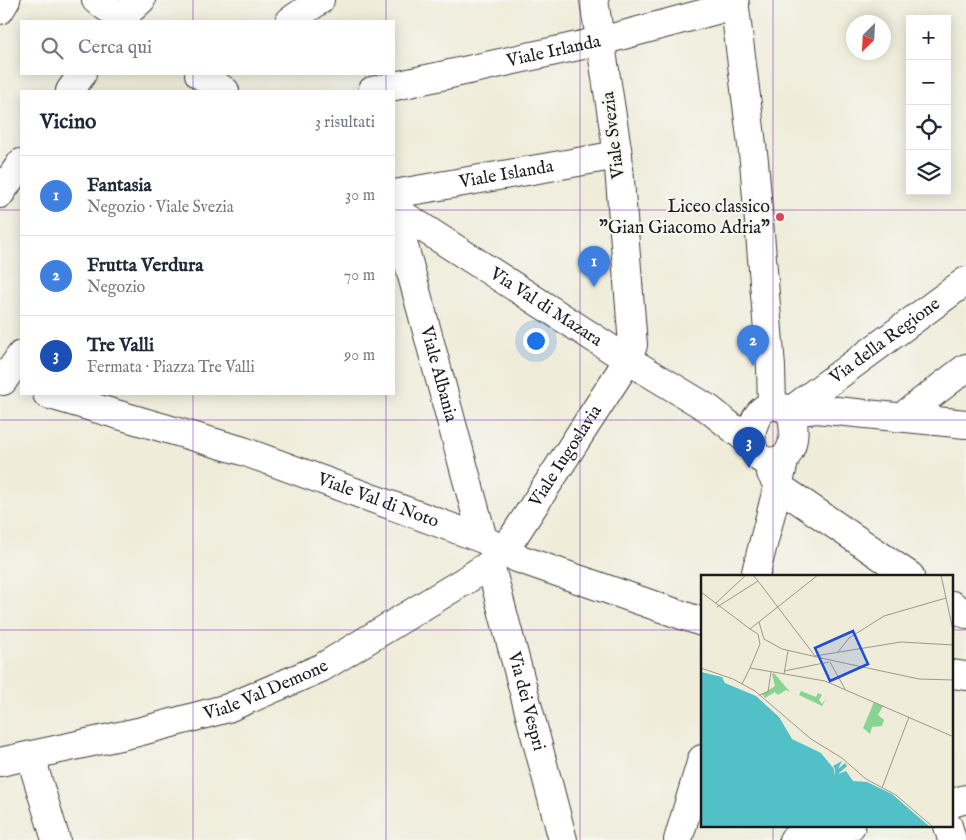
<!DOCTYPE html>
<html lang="it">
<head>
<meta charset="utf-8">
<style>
  body { margin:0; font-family:"IM FELL English",serif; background:#f2f2f3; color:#1f2937 }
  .controls { position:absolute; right:15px; top:15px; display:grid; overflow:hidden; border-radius:0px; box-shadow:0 2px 12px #0003 }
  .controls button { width:45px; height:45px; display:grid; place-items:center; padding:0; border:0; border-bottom:1px solid #e0e1e3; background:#fff; color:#1f2937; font:25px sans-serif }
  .compass { position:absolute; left:846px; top:15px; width:45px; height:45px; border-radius:50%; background:#fff; box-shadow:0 2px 12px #0003; rotate:204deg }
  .you { position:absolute; left:535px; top:340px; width:18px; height:18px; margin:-12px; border:4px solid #fff; border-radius:50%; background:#1a73e8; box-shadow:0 0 0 8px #1a73e833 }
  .badge { display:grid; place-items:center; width:32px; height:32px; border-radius:50%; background:#111827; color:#fff; font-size:16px; font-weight:700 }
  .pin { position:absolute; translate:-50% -41px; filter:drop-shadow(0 1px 2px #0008) }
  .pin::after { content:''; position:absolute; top:26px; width:18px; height:15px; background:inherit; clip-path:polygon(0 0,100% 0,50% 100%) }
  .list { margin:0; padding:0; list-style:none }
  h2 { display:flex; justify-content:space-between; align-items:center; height:65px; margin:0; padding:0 20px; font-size:21px }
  h2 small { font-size:16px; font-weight:400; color:#747a83 }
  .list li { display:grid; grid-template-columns:32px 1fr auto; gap:15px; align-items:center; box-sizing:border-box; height:80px; padding:0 20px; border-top:1px solid #e0e1e3 }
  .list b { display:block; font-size:19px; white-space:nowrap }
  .list p { margin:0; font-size:16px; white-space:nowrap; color:#747a83 }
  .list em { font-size:16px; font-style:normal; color:#747a83 }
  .icon { flex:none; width:28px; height:28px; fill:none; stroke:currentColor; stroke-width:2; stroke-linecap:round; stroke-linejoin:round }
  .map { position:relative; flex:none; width:966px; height:840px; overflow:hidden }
  .search { position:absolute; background:#fff; box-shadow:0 2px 12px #0003; left:20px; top:20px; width:375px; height:55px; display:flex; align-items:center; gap:12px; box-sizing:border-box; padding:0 18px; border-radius:0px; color:#747a83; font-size:19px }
  .panel { position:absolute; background:#fff; box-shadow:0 2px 12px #0003; left:20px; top:90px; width:375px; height:305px; border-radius:0px }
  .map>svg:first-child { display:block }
</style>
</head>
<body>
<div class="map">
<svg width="966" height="840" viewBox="0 0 966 840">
  <rect width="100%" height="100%" fill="#f6f6f2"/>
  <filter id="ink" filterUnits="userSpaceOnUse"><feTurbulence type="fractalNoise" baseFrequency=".02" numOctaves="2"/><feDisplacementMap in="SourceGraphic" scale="10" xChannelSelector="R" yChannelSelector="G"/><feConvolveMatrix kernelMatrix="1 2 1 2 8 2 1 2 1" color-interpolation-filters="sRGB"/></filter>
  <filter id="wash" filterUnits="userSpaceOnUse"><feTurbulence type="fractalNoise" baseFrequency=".0096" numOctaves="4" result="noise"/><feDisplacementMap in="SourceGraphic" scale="20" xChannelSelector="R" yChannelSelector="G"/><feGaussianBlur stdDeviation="1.12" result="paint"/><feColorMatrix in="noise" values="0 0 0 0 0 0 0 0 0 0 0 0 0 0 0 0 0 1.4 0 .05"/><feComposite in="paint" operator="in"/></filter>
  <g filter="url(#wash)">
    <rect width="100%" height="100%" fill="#efecd9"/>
  </g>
  <g filter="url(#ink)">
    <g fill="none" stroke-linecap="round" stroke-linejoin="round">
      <defs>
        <g id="minor">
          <polyline points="96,0 126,21"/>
          <polyline points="734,0 754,161 771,367 772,406"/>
          <polyline points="0,10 6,0"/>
          <polyline points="118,21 141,0"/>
          <polyline points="290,21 320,0"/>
          <polyline points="199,74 225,91"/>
          <polyline points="70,91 82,74"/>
          <path id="s1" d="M 372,91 L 601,41 L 735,5"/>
          <polyline points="0,194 21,163"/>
          <path id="s2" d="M 394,194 L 618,155"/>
          <path id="s3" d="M 394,209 L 628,360 L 709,409 L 750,442"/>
          <path id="s4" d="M 394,209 L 483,539"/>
          <polyline points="3,381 21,355"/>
          <path id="s5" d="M 47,394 L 243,451 L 483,539 L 517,558 L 702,622"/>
          <path id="s6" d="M 790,411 L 966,281"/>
          <polyline points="791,412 816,409 966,424"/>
          <polyline points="903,416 966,368"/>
          <polyline points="771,473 778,486 910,576"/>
          <path id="s7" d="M 490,564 L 563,840"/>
          <path d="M 755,576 L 785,458 C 796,444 795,428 791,412 C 786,409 778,405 772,406 C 745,409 740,477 785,458"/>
          <polyline points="952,605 966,614"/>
          <polyline points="952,674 966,676"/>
          <polyline points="35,755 35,771 56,840"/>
          <path id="s8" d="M 0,762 L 138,732 L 228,708 L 321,668 L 466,580 L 490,564 L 514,536 L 628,360 L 633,345 L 618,155 L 594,0"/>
          <polyline points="952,803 966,799"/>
          <polyline points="948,826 952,840"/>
          <polyline points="678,840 702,759"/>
          <polyline points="793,840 851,826"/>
        </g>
      </defs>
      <use href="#minor" stroke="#3c3b38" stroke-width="30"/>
      <use href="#minor" stroke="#fff" stroke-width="28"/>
    </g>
  </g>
  <path fill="none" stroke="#7b2cbf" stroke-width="1" stroke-opacity="0.55" d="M 193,0 L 193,21M 386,0 L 386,21M 580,0 L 580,840M 773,0 L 773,576M 193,74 L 193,91M 386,74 L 386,91M 0,210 L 21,210M 394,210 L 966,210M 193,394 L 193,840M 386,394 L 386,840M 0,420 L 966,420M 0,630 L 702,630M 952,630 L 966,630M 773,826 L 773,840"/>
  <circle fill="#d1495b" stroke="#f6f6f2" stroke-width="2" cx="780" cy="217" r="5"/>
  <g text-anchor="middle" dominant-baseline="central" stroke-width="4" stroke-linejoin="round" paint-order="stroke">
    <g font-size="18" fill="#1c1c1c" stroke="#f6f6f2">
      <text stroke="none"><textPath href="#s1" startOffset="186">Viale Irlanda</textPath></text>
      <text transform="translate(614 135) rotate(-97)">Viale Svezia</text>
      <text stroke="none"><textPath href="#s2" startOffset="114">Viale Islanda</textPath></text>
      <text stroke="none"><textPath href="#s3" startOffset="181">Via Val di Mazara</textPath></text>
      <text stroke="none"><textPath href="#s6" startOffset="118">Via della Regione</textPath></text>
      <text stroke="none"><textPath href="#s4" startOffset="171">Viale Albania</textPath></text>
      <text stroke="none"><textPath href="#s8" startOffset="666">Viale Iugoslavia</textPath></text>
      <text stroke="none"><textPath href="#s5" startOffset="348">Viale Val di Noto</textPath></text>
      <text stroke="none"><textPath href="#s8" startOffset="276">Viale Val Demone</textPath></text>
      <text stroke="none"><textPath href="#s7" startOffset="142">Via dei Vespri</textPath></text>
    </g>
    <g font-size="18" fill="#1c1c1c" stroke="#f6f6f2" text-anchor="end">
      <text x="770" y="207">Liceo classico<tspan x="770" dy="21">"Gian Giacomo Adria"</tspan></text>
    </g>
  </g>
  <g transform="translate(701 575)">
    <rect width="252" height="252" fill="#efecd9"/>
    <path d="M 73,98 L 89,117 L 85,115 L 77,120 L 74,117 L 64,123 L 61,119 L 74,111 L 71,99 ZM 100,116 L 115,122 L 117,118 L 121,120 L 118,125 L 121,129 L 126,122 L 121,131 L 98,120 ZM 173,127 L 182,131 L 177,140 L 183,145 L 181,151 L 171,152 L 169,159 L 162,153 Z" fill="#87d493"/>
    <path d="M 0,97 L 21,102 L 24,108 L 55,121 L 78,142 L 91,164 L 120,178 L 133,194 L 134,202 L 134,194 L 132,191 L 141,186 L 137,194 L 144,188 L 146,191 L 137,199 L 145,196 L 152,206 L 166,207 L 191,219 L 229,252 L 0,252 Z" fill="#52c0c7"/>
    <path fill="none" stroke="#52c0c7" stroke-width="2.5" d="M 0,192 L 18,219 L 19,252"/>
    <path fill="none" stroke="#9b998d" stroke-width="1" d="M 240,0 L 253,60M 57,6 L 114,81M 0,17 L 49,54M 15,28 L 45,0M 16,32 L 57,6 L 52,0M 58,47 L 63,64 L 81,74 L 129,85M 49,54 L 117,0M 137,77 L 148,63 L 183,41 L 245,23M 114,81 L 200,67 L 253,70M 129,85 L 218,104 L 253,105M 129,87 L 144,114M 0,93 L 32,104 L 54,116 L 110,164 L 141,183 L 165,204 L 195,220 L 232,252M 49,93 L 59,69 L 57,59 L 49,54M 83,96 L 128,87M 83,99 L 87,76M 41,109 L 49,93 L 124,106 L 253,162M 58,120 L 67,117 L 70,97M 181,213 L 208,142"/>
    <path fill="#1d4ed8" fill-opacity="0.15" stroke="#1d4ed8" stroke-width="2.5" d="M 152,56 L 167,89 L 129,106 L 114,73 Z"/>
    <rect width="252" height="252" fill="none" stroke="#1c1c1c" stroke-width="2.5"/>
  </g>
</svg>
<div class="controls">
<button>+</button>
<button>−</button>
<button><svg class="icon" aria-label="locate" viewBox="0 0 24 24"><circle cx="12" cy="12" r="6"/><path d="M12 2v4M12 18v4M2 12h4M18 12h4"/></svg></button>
<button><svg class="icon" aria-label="layers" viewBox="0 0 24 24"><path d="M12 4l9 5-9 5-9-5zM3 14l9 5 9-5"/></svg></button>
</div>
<svg class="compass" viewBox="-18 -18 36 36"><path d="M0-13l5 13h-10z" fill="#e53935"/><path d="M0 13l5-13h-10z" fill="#747a83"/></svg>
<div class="you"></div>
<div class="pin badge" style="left:594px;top:287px;background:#3f7fe0">1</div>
<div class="pin badge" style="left:753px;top:366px;background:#3f7fe0">2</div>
<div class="pin badge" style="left:749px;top:468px;background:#1a4fb4">3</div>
<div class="search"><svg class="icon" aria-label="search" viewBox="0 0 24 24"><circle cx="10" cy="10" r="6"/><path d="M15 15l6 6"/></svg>Cerca qui</div>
<section class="panel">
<h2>Vicino<small>3 risultati</small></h2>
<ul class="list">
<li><span class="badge" style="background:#3f7fe0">1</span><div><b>Fantasia</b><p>Negozio · Viale Svezia</p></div><em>30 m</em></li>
<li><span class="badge" style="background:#3f7fe0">2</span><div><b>Frutta Verdura</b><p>Negozio</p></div><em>70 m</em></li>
<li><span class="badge" style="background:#1a4fb4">3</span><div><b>Tre Valli</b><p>Fermata · Piazza Tre Valli</p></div><em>90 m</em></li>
</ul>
</section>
</div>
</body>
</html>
